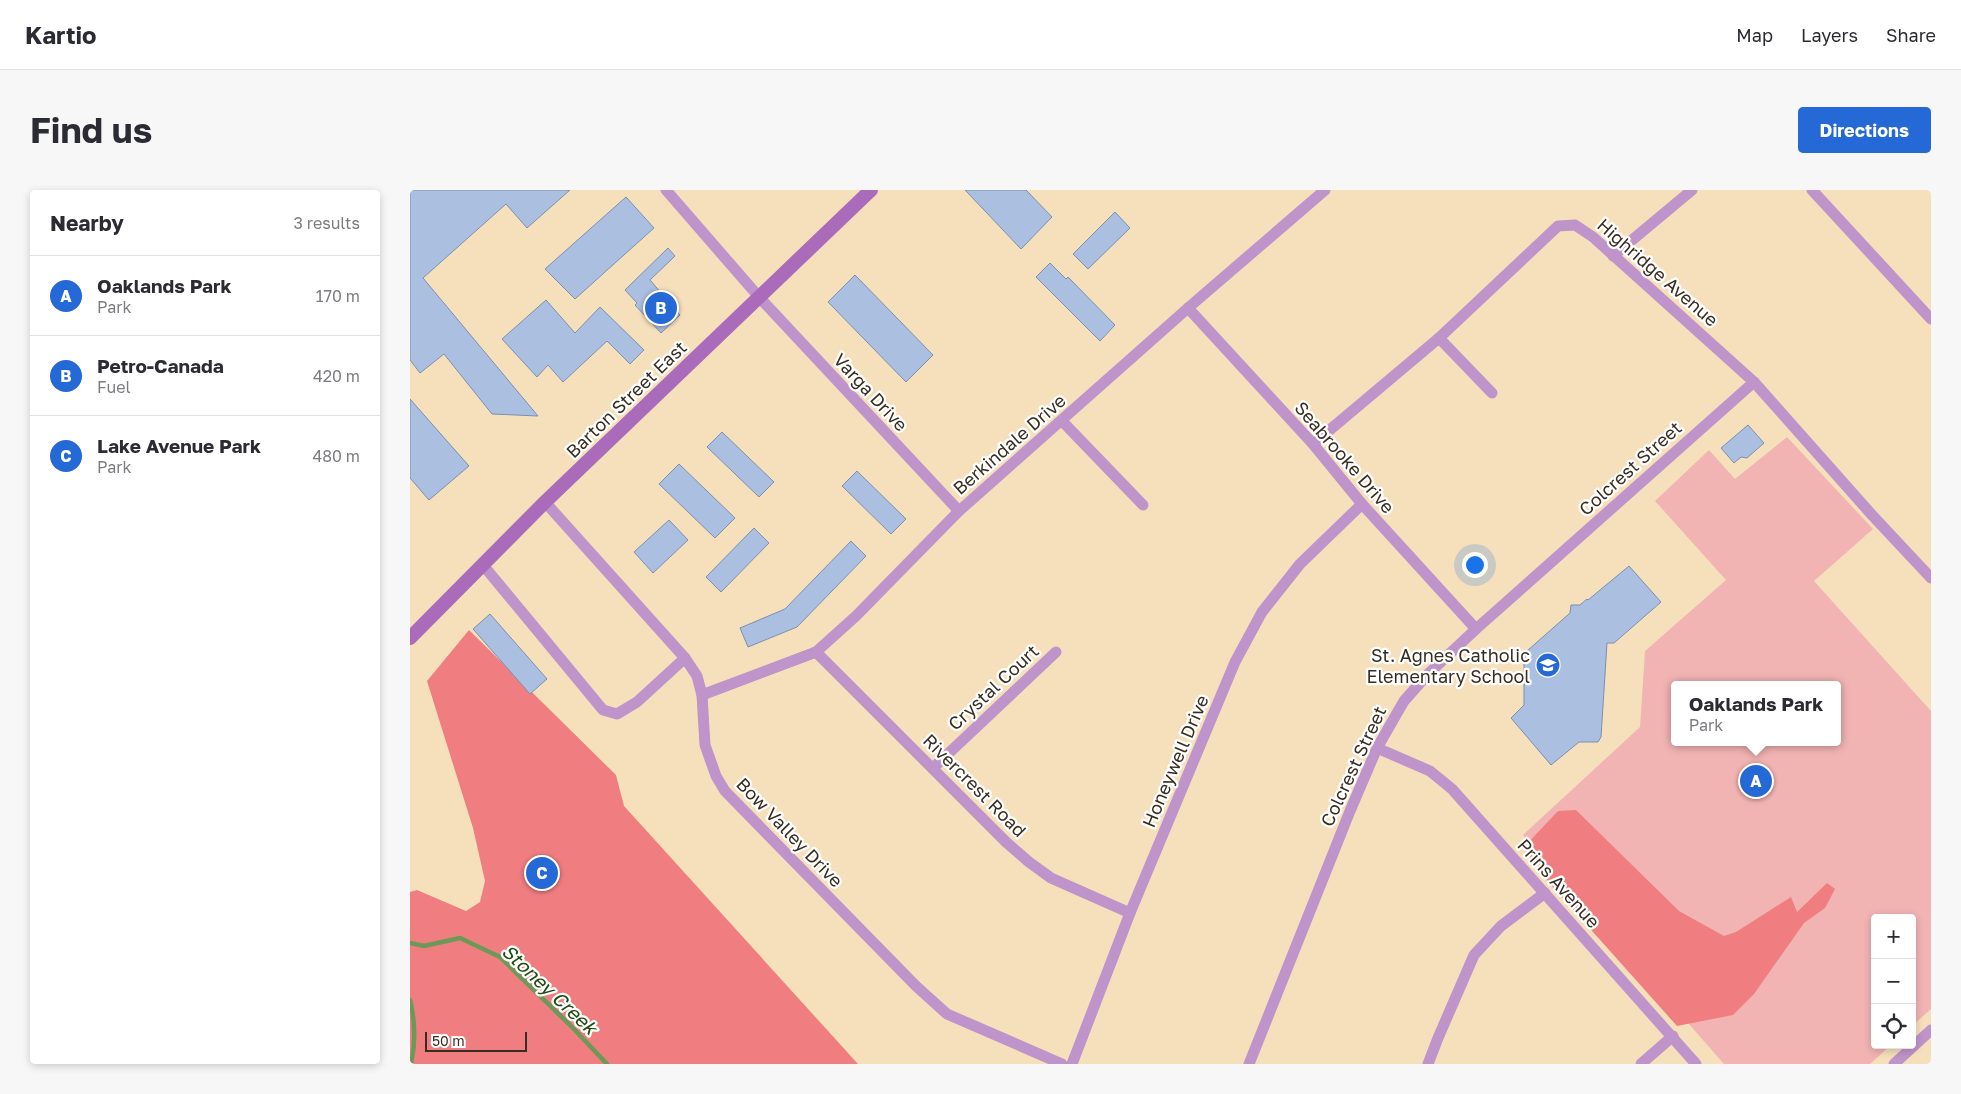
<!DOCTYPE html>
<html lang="en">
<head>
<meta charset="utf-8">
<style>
  body { margin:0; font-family:"Golos Text",sans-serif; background:#f7f7f7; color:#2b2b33 }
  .controls { position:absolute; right:15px; bottom:15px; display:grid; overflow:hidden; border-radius:5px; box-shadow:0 2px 8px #0003 }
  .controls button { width:45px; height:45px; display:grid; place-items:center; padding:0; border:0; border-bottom:1px solid #e1e1e2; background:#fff; color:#2b2b33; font:25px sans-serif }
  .scale { position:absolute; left:15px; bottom:12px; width:102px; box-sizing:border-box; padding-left:5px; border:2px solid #372e21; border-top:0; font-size:14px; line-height:18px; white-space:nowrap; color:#372e21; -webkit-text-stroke:4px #fff; paint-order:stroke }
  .you { position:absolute; left:1064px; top:374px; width:18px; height:18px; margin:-12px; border:4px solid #fff; border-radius:50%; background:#1a73e8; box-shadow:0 0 0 8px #1a73e833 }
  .badge { display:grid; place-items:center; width:32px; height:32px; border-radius:50%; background:#2469d5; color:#fff; font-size:16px; font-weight:700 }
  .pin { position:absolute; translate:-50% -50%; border:2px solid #fff; box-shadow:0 1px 5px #0006 }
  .popup { position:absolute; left:1261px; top:491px; width:170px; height:65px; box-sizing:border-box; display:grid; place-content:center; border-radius:5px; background:#fff; filter:drop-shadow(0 1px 4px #0005); font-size:16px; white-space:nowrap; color:#7c7c81 }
  .popup b { font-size:19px; color:#2b2b33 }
  .popup::after { content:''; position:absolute; left:50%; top:100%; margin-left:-10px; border:10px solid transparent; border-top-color:#fff }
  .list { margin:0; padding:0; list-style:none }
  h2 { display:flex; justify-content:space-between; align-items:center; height:65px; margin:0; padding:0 20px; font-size:21px }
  h2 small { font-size:16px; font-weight:400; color:#7c7c81 }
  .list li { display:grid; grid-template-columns:32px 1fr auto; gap:15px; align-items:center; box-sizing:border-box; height:80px; padding:0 20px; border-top:1px solid #e1e1e2 }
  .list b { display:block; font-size:19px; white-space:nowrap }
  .list p { margin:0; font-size:16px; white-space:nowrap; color:#7c7c81 }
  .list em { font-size:16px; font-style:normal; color:#7c7c81 }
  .icon { flex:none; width:28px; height:28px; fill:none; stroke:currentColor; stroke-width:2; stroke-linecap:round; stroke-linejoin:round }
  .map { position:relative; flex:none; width:1521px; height:874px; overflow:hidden; border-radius:5px }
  header { display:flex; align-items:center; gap:30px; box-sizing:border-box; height:70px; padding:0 25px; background:#fff; border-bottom:1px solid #e1e1e2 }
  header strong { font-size:24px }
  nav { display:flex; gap:28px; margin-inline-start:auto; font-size:18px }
  .intro { display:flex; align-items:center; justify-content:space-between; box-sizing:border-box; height:120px; padding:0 30px }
  h1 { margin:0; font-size:35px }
  .button { padding:12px 22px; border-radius:5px; background:#2469d5; color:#fff; font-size:18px; font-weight:700 }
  main { display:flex; gap:30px; padding:0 30px }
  aside { flex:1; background:#fff; border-radius:5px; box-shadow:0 2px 8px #0003 }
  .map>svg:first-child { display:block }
</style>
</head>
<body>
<header>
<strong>Kartio</strong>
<nav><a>Map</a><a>Layers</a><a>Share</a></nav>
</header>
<div class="intro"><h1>Find us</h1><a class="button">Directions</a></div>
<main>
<aside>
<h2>Nearby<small>3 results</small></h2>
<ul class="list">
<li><span class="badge">A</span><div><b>Oaklands Park</b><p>Park</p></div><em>170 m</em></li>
<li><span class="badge">B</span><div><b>Petro-Canada</b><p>Fuel</p></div><em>420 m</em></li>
<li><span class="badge">C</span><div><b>Lake Avenue Park</b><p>Park</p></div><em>480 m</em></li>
</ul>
</aside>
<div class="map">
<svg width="1521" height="874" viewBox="0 0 1521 874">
  <rect width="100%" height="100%" fill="#f6e0bc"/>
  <path fill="#f2b3b3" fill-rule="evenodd" d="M 1377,247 L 1463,339 L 1404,391 L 1521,521 L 1521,819 L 1502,836 L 1502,728 L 1465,728 L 1465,855 L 1481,855 L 1460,874 L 1314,874 L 1113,645 L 1230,537 L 1235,461 L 1316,390 L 1245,311 L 1299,260 L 1325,289 ZM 1265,495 L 1427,495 L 1427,552 L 1265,552 Z"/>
  <g fill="#f07e81">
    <polygon points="59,440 206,585 214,616 448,874 0,874 0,702 7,700 56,721 70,712 75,691 63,638 17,491"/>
    <polygon points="1166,620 1269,721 1314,746 1326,742 1381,707 1387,722 1417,693 1425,699 1415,718 1394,733 1344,804 1323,825 1267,836 1141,695 1113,658 1148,621"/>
  </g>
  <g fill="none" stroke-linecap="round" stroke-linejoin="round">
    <g stroke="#6b9958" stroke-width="4.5">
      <polyline points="0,753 14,756 50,748 90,767 163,838 197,874"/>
      <path d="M 0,810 C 5,831 6,852 1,874"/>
    </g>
  </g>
  <g fill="#abc0e1" stroke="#7b8faf">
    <polygon points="0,0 160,0 117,38 96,14 13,88 128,226 82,224 34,164 10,183 0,170"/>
    <polygon points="555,0 616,0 642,27 611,59"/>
    <polygon points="216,7 244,38 165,109 135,79"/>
    <polygon points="705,22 720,38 678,79 663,64"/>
    <polygon points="258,58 265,66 240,90 270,125 251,143 225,115 227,113 215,100"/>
    <polygon points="640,73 656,89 658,87 705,135 690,151 626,87"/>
    <polygon points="445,85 523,165 496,192 418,112"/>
    <polygon points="136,110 165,143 190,117 234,160 220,174 197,151 153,192 138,175 127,187 92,149"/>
    <polygon points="0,209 59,276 19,310 0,288"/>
    <polygon points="1338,235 1354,253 1337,268 1331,267 1324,273 1311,258"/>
    <polygon points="312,242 364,292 349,307 297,257"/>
    <polygon points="269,274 325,328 305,348 249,294"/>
    <polygon points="447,281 496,329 481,344 432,296"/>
    <polygon points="259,330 278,350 243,383 224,362"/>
    <polygon points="344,338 359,353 311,402 296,387"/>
    <polygon points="441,351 456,366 387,437 338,457 330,438 375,419"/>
    <polygon points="1219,376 1251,412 1204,453 1197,453 1191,547 1188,552 1169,552 1141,575 1101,528 1114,515 1114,474 1109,468 1160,423 1161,415 1170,415 1177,409 1178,410"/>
    <polygon points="80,424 137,489 120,504 63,439"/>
  </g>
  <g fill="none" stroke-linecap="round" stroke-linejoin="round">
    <g stroke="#bf94ca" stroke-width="11">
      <polyline points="256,0 349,107 549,321"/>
      <polyline points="1402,0 1521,129"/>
      <polyline points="1203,66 1282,0"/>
      <polyline points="778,118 903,254 952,314 1066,439"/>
      <polyline points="1029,148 1082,203"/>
      <polyline points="652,231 733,315"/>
      <polyline points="903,254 1029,148 1148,36 1165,35 1183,47 1344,192 1462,325 1521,388"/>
      <polyline points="135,312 275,468 287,486 292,505 295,555 306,586 315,601 506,796 537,824 652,874"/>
      <polyline points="73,375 193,520 207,524 227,512 275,468"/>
      <polyline points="406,462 596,652 619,672 641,688 720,723"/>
      <polyline points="292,505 406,462 446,426 549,321 778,118 915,0"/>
      <polyline points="967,558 1020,581 1042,599 1286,874"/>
      <polyline points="523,578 646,462"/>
      <polyline points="662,874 720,723 825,472 852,422 890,374 952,314"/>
      <polyline points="839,874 940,621 967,558 994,511 1017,485 1066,439 1344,192"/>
      <polyline points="1018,874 1028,848 1064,765 1091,736 1135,703"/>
      <polyline points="1231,874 1263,846"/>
      <polyline points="1484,874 1521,840"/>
    </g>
    <polyline stroke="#ab6bbb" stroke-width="14" points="0,448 135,312 461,0"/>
  </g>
  <defs>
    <symbol id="school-disc" viewBox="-11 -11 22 22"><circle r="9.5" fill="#2469d5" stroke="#fff"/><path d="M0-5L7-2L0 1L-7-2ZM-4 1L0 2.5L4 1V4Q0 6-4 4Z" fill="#fff"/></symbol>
  </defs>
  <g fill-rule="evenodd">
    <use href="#school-disc" x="1124" y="461" width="28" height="28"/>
  </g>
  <g text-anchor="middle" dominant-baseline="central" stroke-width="4.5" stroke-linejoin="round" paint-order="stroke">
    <g font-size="18" fill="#372e21" stroke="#fff">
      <text transform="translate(1248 82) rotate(41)">Highridge Avenue</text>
      <text transform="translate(461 202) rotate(47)">Varga Drive</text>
      <text transform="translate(216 209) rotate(-44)">Barton Street East</text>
      <text transform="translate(599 254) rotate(-41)">Berkindale Drive</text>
      <text transform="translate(935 267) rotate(49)">Seabrooke Drive</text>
      <text transform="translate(1220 278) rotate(-42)">Colcrest Street</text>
      <text transform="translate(583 497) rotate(-43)">Crystal Court</text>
      <text transform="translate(765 571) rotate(-67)">Honeywell Drive</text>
      <text transform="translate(943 576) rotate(-65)">Colcrest Street</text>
      <text transform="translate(565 595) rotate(45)">Rivercrest Road</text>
      <text transform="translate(380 642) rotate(46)">Bow Valley Drive</text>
      <text transform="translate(1149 693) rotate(48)">Prins Avenue</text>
    </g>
    <g font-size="18" fill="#372e21" stroke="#fff" text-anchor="end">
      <text x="1120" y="465">St. Agnes Catholic<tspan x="1120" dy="21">Elementary School</tspan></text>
    </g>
    <g font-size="19" font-style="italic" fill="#1d4a0f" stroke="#fff">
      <text transform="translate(140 799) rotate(43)">Stoney Creek</text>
    </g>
  </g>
</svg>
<div class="controls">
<button>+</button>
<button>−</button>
<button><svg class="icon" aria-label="locate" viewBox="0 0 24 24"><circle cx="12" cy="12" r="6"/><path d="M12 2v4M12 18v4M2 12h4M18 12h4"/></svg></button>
</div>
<div class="scale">50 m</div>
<div class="you"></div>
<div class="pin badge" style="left:1346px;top:591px">A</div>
<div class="popup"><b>Oaklands Park</b>Park</div>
<div class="pin badge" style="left:251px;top:118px">B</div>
<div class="pin badge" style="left:132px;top:683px">C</div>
</div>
</main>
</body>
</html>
